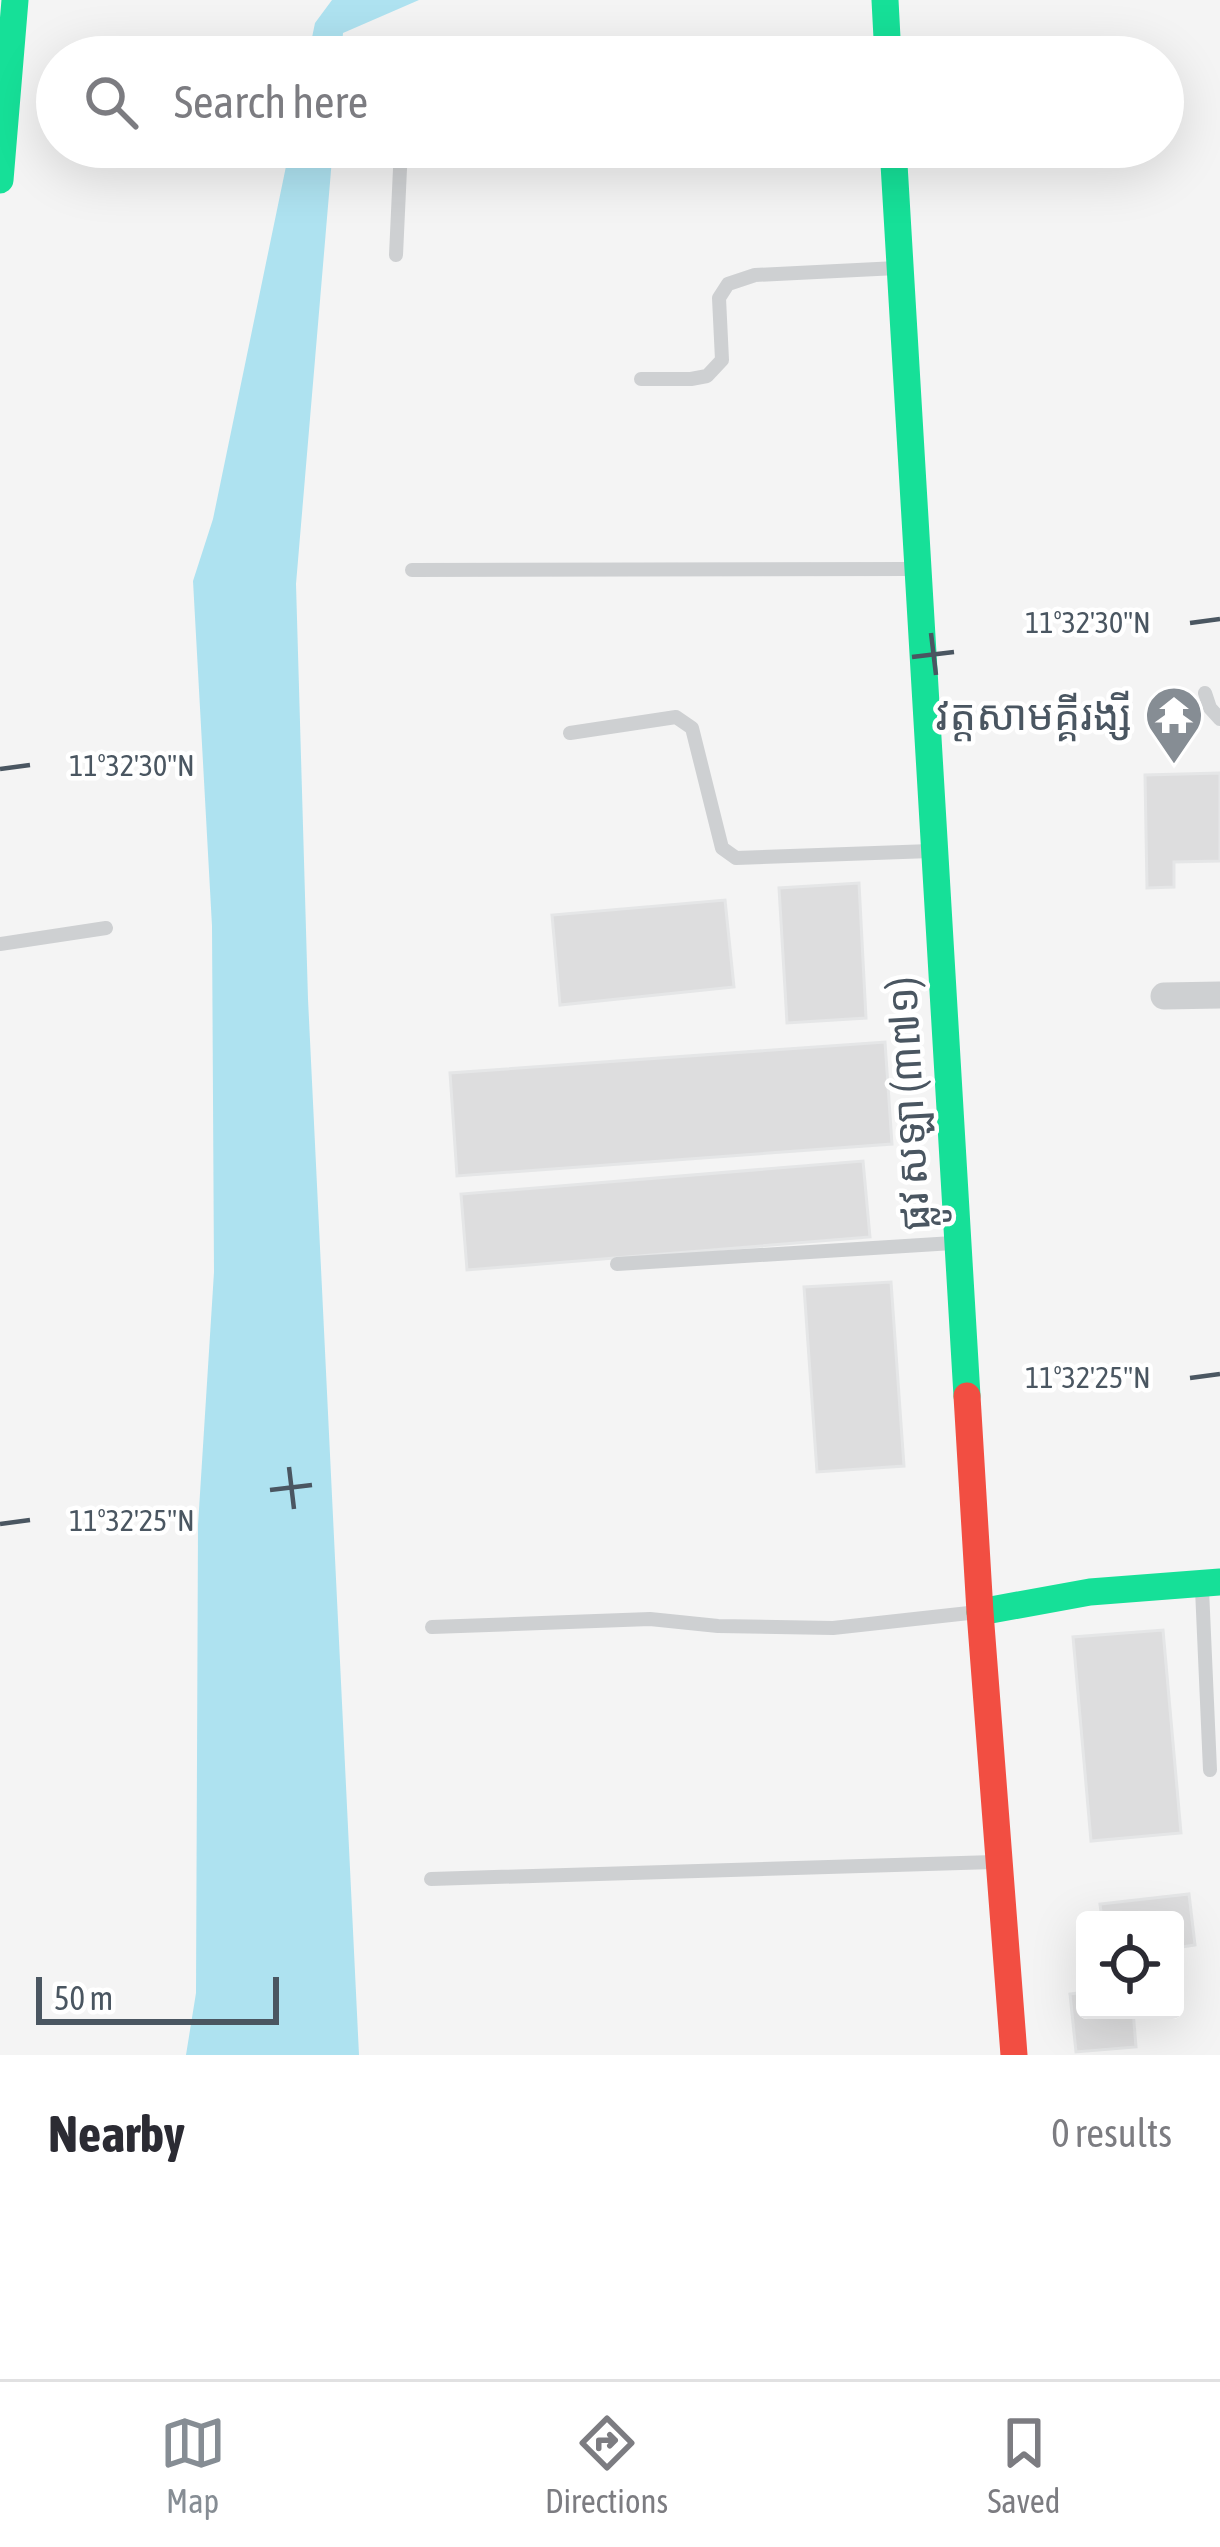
<!DOCTYPE html>
<html lang="en">
<head>
<meta charset="utf-8">
<style>
  body { margin:0; font-family:"Asap Condensed","Noto Sans Khmer",sans-serif; background:#f7f7f7; color:#2b2b33 }
  .controls { position:absolute; right:36px; bottom:36px; display:grid; overflow:hidden; border-radius:12px; box-shadow:0 12px 48px #0002 }
  .controls button { width:108px; height:108px; display:grid; place-items:center; padding:0; border:0; border-bottom:3px solid #e1e1e2; background:#fff; color:#2b2b33; font:60px sans-serif }
  .scale { position:absolute; left:36px; bottom:30px; width:243px; box-sizing:border-box; padding-left:12px; border:6px solid #4a5661; border-top:0; font-size:33px; line-height:42px; white-space:nowrap; color:#4a5661; -webkit-text-stroke:9px #fff; paint-order:stroke }
  .list { margin:0; padding:0; list-style:none }
  h2 { display:flex; justify-content:space-between; align-items:center; height:156px; margin:0; padding:0 48px; font-size:51px }
  h2 small { font-size:39px; font-weight:400; color:#7c7c81 }
  .icon { flex:none; width:66px; height:66px; fill:none; stroke:currentColor; stroke-width:2; stroke-linecap:round; stroke-linejoin:round }
  .map { position:relative; flex:none; width:1220px; height:2055px; overflow:hidden }
  .search { position:absolute; background:#fff; box-shadow:0 12px 48px #0002; left:36px; right:36px; top:36px; height:132px; display:flex; align-items:center; gap:30px; box-sizing:border-box; padding:0 42px; border-radius:66px; color:#7c7c81; font-size:45px }
  .sheet { height:324px; background:#fff }
  nav { display:flex; justify-content:space-around; align-items:center; box-sizing:border-box; height:168px; border-top:3px solid #e1e1e2; background:#fff; font-size:33px; color:#7c7c81 }
  nav a { display:grid; justify-items:center; gap:6px }
  nav .on { color:#868d94 }
  .map>svg:first-child { display:block }
</style>
</head>
<body>
<div class="map">
<svg width="1220" height="2055" viewBox="0 0 1220 2055">
  <rect width="100%" height="100%" fill="#f4f4f4"/>
  <g fill="#aee2f0">
    <polygon points="332,0 419,0 343,33 341,57 308,57 315,23"/>
    <polygon points="290,147 333,147 296,584 308,999 359,2055 186,2055 196,1993 198,1525 214,1272 212,926 193,581 213,519"/>
  </g>
  <g fill="#ddddde" stroke="#e5e6e7" stroke-width="3">
    <polygon points="1220,773 1220,861 1174,862 1174,887 1147,888 1145,775"/>
    <polygon points="859,883 866,1018 787,1023 779,888"/>
    <polygon points="725,900 734,987 560,1005 552,915"/>
    <polygon points="885,1042 892,1144 457,1176 450,1073"/>
    <polygon points="863,1161 870,1237 467,1270 461,1194"/>
    <polygon points="891,1282 904,1466 817,1472 804,1287"/>
    <polygon points="1163,1630 1181,1833 1091,1841 1073,1637"/>
    <polygon points="1189,1894 1195,1945 1175,1948 1175,1920 1102,1920 1100,1904"/>
    <polygon points="1085,1992 1085,2010 1133,2010 1136,2047 1076,2052 1070,1994"/>
  </g>
  <g fill="none" stroke-linecap="round" stroke-linejoin="round">
    <g stroke="#ced0d2" stroke-width="14">
      <polyline points="396,255 401,147"/>
      <polyline points="641,379 691,379 707,376 722,360 719,298 728,284 755,275 897,268"/>
      <polyline points="412,570 913,569"/>
      <polyline points="1205,693 1210,708 1220,719"/>
      <polyline points="570,733 676,717 692,728 722,848 736,858 931,851"/>
      <polyline points="0,944 106,928"/>
      <polyline points="617,1264 953,1243"/>
      <polyline points="1202,1589 1210,1770"/>
      <polyline points="432,1627 650,1619 718,1626 833,1628 978,1612"/>
      <polyline points="431,1879 994,1862"/>
    </g>
    <polyline stroke="#ced0d2" stroke-width="27" points="1164,996 1220,995"/>
    <g stroke="#16e098" stroke-width="27">
      <polyline points="885,0 888,57"/>
      <polyline points="893,147 967,1396"/>
      <polyline points="0,180 15,0"/>
      <polyline points="980,1612 1090,1592 1220,1582"/>
    </g>
    <polyline stroke="#f24e42" stroke-width="27" points="967,1396 980,1612 1014,2055"/>
  </g>
  <path fill="none" stroke="#4a5661" stroke-width="4.5" d="M 1190,623 L 1220,619M 931,633 L 936,675M 912,657 L 954,652M 0,769 L 30,765M 1190,1378 L 1220,1374M 289,1467 L 294,1509M 270,1490 L 312,1485M 0,1524 L 30,1520"/>
  <defs>
    <symbol id="temple-pin" viewBox="-11 -11 22 30"><path d="M0 17L-7.5 6A9.5 9.5 0 1 1 7.5 6Z" fill="#868d94" stroke="#fff"/><path d="M0-6L5-2H3V0L6.5 2.5H4V6H1.5V3h-3V6H-4V2.5H-6.5L-3 0V-2H-5Z" fill="#fff"/></symbol>
  </defs>
  <g fill-rule="evenodd">
    <use href="#temple-pin" x="1141" y="682" width="66" height="90"/>
  </g>
  <g text-anchor="middle" dominant-baseline="central" stroke-width="9" stroke-linejoin="round" paint-order="stroke">
    <g font-size="42" fill="#4a5661" stroke="#fff" text-anchor="end">
      <text x="1132" y="715">វត្តសាមគ្គីរង្សី</text>
    </g>
    <g font-size="42" fill="#4a5661" stroke="#fff">
      <text transform="translate(908 1104) rotate(-93)">ផ្លូវ សឡា (៣៧១)</text>
    </g>
  </g>
  <g font-size="30" text-anchor="middle" fill="#4a5661" stroke="#fff" stroke-width="9" stroke-linejoin="round" paint-order="stroke">
    <text x="1088" y="633">11°32'30"N</text>
    <text x="132" y="776">11°32'30"N</text>
    <text x="1088" y="1388">11°32'25"N</text>
    <text x="132" y="1531">11°32'25"N</text>
  </g>
</svg>
<div class="controls">
<button><svg class="icon" aria-label="locate" viewBox="0 0 24 24"><circle cx="12" cy="12" r="6"/><path d="M12 2v4M12 18v4M2 12h4M18 12h4"/></svg></button>
</div>
<div class="scale">50 m</div>
<div class="search"><svg class="icon" aria-label="search" viewBox="0 0 24 24"><circle cx="10" cy="10" r="6"/><path d="M15 15l6 6"/></svg>Search here</div>
</div>
<section class="sheet">
<h2>Nearby<small>0 results</small></h2>
<ul class="list">
</ul>
</section>
<nav>
<a class="on"><svg class="icon" aria-label="map" viewBox="0 0 24 24"><path d="M3 6l6-2 6 2 6-2v14l-6 2-6-2-6 2zM9 4v14M15 6v14"/></svg>Map</a>
<a><svg class="icon" aria-label="directions" viewBox="0 0 24 24"><path d="M12 3l9 9-9 9-9-9zM9 14v-3h6M13 9l2 2-2 2"/></svg>Directions</a>
<a><svg class="icon" aria-label="saved" viewBox="0 0 24 24"><path d="M7 4h10v16l-5-4-5 4z"/></svg>Saved</a>
</nav>
</body>
</html>
